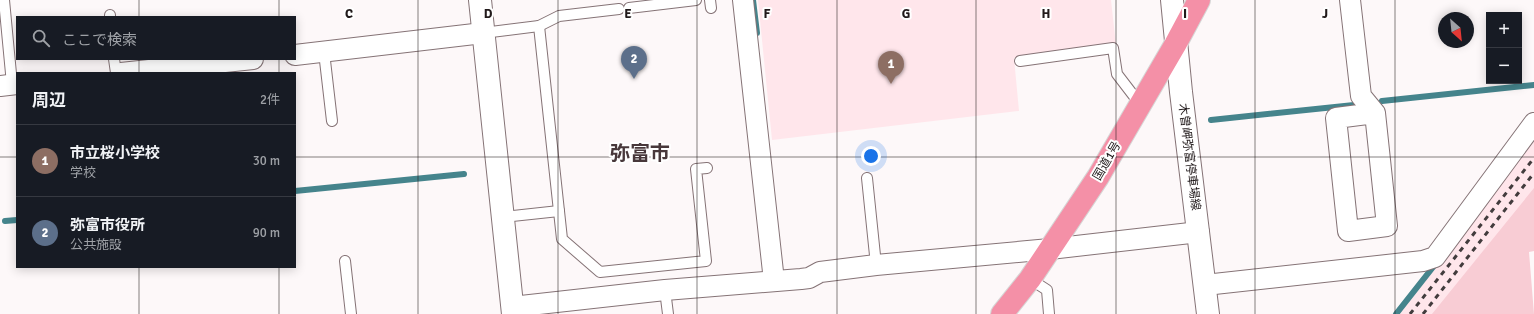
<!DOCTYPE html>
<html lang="ja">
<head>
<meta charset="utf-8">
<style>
  body { margin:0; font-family:Signika,"Noto Sans JP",sans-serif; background:#20242c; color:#f1f3f6 }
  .controls { position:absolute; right:12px; top:12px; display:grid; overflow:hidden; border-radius:0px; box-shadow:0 2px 10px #0003 }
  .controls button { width:36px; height:36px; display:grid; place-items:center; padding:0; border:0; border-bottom:1px solid #363941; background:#171b24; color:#f1f3f6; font:20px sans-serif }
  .compass { position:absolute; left:1438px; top:12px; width:36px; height:36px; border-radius:50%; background:#171b24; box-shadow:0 2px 10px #0003; rotate:153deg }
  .you { position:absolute; left:871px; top:156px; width:14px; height:14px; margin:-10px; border:3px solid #fff; border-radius:50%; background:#1a73e8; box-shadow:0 0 0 6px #1a73e833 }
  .badge { display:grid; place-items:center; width:26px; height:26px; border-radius:50%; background:#3b828b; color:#fff; font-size:13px; font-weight:700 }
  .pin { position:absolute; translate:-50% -33px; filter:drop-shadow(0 1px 2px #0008) }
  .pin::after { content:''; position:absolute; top:21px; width:14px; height:12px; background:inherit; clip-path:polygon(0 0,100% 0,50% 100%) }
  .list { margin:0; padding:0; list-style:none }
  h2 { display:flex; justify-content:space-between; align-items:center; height:52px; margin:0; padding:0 16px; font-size:17px }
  h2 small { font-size:13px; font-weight:400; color:#9ea1a6 }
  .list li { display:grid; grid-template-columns:26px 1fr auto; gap:12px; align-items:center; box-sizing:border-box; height:72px; padding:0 16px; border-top:1px solid #363941 }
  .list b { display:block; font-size:15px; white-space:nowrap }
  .list p { margin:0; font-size:13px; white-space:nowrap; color:#9ea1a6 }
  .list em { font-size:13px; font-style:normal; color:#9ea1a6 }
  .icon { flex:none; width:22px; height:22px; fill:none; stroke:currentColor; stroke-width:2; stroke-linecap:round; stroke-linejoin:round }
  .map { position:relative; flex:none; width:1534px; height:314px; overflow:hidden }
  .search { position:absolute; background:#171b24; box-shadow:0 2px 10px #0003; left:16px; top:16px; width:280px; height:44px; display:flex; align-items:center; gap:10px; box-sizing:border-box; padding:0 14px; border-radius:0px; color:#9ea1a6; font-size:15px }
  .panel { position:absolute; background:#171b24; box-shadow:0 2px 10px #0003; left:16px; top:72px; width:280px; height:196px; border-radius:0px }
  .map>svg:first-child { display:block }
</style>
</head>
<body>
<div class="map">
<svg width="1534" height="314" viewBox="0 0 1534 314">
  <rect width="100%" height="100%" fill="#fdf8f9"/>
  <g fill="#ffe6eb">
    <polygon points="758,0 1111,0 1116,45 1014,58 1019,111 772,140"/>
    <polygon points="1534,136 1534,205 1444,314 1398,314"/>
  </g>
  <polygon fill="#f8ccd4" points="1534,188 1534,251 1529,252 1534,314 1432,314"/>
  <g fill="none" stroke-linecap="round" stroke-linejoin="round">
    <g stroke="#45848c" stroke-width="6">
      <polyline points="753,0 757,33"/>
      <polyline points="1382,101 1534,85"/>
      <polyline points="1211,120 1354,105"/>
      <polyline points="295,191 464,174"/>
      <polyline points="5,221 17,220"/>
      <polyline points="1396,314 1437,262"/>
    </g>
    <defs>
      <g id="lane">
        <polyline points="4,0 12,84"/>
        <polyline points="710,0 711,8"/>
        <polyline points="629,8 696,0"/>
        <polyline points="110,15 110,17"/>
        <polyline points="539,26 562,239 600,272 706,261 696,169 707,168"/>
        <polyline points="483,33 539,26 559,16 619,9"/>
        <polyline points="324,52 332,121"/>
        <polyline points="114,59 116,73"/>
        <polyline points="1020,61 1113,48 1117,74 1140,104"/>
        <polyline points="867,178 876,265"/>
        <polyline points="503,217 559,211"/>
        <polyline points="345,261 351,314"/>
        <polyline points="1030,279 1047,290 1049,314"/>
        <polyline points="665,290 668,314"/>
      </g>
      <g id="street">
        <polyline points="743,0 774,281"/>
        <polyline points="1350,0 1361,96 1375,113 1387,226 1348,231 1336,118 1375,113"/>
        <polyline points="295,55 483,33"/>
        <polyline points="121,73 253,59"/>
        <polyline points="0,86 17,84"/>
        <polyline points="1205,285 1423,261 1435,257 1534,123"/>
        <polyline points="512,307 665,290 801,279 809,278 820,272 876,265 1050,249 1199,232"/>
      </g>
      <g id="secondary">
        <polyline points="480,0 513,314"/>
        <polyline points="1172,0 1181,92 1208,314"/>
      </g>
      <polyline id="highway" points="1002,314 1030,279 1098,177 1175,45 1199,0"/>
    </defs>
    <use href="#lane" stroke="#857376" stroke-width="12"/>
    <use href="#street" stroke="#857376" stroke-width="22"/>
    <use href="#secondary" stroke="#857376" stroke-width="24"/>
    <use href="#highway" stroke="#d7d6d6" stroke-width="24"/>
    <use href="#lane" stroke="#fff" stroke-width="10"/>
    <use href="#street" stroke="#fff" stroke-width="20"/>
    <use href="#secondary" stroke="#fff" stroke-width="22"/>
    <use href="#highway" stroke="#f490a7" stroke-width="22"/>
    <g stroke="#423c3d" stroke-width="3" stroke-dasharray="5 5" stroke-linecap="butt">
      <polyline points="1410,314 1534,158"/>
      <polyline points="1423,314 1534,173"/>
    </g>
  </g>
  <path fill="none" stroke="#211a1b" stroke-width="1" stroke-opacity="0.55" d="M 139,0 L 139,17M 279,0 L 279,17M 418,0 L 418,314M 558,0 L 558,314M 697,0 L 697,314M 837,0 L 837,314M 976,0 L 976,314M 1116,0 L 1116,314M 1255,0 L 1255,314M 1395,0 L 1395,314M 139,59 L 139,73M 279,59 L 279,73M 0,157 L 17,157M 295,157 L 1534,157M 139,267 L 139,314M 279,267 L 279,314"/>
  <g text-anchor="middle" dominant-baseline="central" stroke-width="4" stroke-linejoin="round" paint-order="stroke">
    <g font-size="12" fill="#211a1b" stroke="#fff">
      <text transform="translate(1189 157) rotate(83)">木曽岬弥富停車場線</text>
      <text transform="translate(1107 161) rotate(-60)">国道1号</text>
    </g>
    <g font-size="20" font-weight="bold" fill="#48383b" stroke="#fff">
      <text x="640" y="153">弥富市</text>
    </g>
  </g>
  <g font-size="13" text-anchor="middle" font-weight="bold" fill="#211a1b" stroke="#fff" stroke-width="4" stroke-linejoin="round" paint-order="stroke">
    <text x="349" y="18">C</text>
    <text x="488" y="18">D</text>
    <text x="628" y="18">E</text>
    <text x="767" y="18">F</text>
    <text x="906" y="18">G</text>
    <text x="1046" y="18">H</text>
    <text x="1185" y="18">I</text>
    <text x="1325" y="18">J</text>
  </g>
</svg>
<div class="controls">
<button>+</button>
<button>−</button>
</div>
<svg class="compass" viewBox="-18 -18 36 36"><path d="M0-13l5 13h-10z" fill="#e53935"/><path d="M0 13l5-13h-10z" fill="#9ea1a6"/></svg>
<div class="you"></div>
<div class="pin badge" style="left:891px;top:84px;background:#8d6e63">1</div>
<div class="pin badge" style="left:634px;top:79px;background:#5c6f8a">2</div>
<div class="search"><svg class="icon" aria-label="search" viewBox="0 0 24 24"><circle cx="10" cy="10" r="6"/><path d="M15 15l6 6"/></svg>ここで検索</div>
<section class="panel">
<h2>周辺<small>2件</small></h2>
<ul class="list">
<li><span class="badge" style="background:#8d6e63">1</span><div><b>市立桜小学校</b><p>学校</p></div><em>30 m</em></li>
<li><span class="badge" style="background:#5c6f8a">2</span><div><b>弥富市役所</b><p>公共施設</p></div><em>90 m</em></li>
</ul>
</section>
</div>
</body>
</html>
